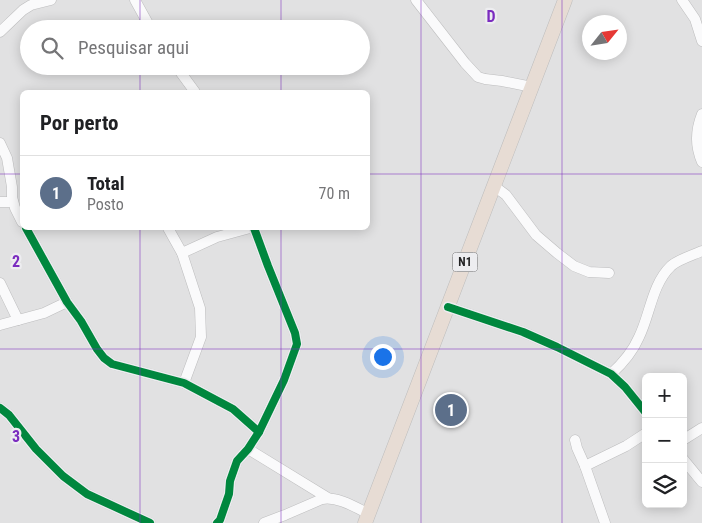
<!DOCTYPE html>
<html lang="pt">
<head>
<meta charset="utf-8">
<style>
  body { margin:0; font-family:"Roboto Condensed",sans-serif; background:#f6f6f6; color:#202124 }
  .controls { position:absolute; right:15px; bottom:15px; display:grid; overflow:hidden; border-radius:8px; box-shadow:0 2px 12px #0003 }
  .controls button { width:45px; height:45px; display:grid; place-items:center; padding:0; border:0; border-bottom:1px solid #e0e0e0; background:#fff; color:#202124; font:25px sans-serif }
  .compass { position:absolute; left:582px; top:15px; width:45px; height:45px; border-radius:50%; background:#fff; box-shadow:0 2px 12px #0003; rotate:60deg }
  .you { position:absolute; left:382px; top:356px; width:18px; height:18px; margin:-12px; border:4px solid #fff; border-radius:50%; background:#1a73e8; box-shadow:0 0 0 8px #1a73e833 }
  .badge { display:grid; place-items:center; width:32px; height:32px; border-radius:50%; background:#111827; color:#fff; font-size:16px; font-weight:700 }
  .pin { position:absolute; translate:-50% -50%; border:2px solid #fff; box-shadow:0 1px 5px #0006 }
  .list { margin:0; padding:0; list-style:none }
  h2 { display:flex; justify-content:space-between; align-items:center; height:65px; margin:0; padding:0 20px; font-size:21px }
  h2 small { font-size:16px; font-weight:400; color:#757577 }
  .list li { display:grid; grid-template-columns:32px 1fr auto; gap:15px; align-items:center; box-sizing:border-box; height:75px; padding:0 20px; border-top:1px solid #e0e0e0 }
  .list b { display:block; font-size:19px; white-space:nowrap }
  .list p { margin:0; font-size:16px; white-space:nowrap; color:#757577 }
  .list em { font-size:16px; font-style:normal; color:#757577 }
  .icon { flex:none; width:28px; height:28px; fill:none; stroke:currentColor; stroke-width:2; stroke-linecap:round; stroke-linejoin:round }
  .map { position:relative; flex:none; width:702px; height:523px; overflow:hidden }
  .search { position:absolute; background:#fff; box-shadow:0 2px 12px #0003; left:20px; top:20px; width:350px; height:55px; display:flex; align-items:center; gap:12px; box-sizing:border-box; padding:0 18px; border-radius:28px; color:#757577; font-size:19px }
  .panel { position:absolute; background:#fff; box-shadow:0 2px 12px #0003; left:20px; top:90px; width:350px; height:140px; border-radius:8px }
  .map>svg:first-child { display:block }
</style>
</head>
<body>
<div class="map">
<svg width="702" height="523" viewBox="0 0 702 523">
  <rect width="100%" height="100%" fill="#e1e1e2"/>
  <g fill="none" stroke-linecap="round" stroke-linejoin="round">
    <defs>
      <g id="minor">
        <polyline points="135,0 151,29"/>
        <polyline points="416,0 465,63 478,77 485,79 502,81 532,87"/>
        <polyline points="682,0 695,19 702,41"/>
        <polyline points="0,32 23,10 31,5 51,0"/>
        <polyline points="176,66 195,92"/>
        <path d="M 702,114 C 696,129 695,146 702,162"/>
        <polyline points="0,143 7,158 12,187 12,197 15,208 22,222"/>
        <polyline points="494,186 506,195 536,235 557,253 574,266 589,272 609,273"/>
        <polyline points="0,202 13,202"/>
        <polyline points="26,228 67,302 81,321 97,349 104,358 112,364 184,383 233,409 259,432"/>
        <polyline points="168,228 182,253 200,308 201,337 184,383"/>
        <polyline points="182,253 217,237 250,228"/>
        <polyline points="0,283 18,320"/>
        <polyline points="448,307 523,332 557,347 611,374 625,387 646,413"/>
        <polyline points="0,325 44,313 67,302"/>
        <path d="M 611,374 C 622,364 633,351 639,337 C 650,315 652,284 671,266 C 677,260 693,255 702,251"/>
        <polyline points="0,408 9,415 36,449 63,476 87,494 150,523"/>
        <polyline points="575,440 577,448 585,466 605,523"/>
        <polyline points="683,440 702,428"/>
        <polyline points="248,449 328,498"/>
        <polyline points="683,459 702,482"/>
        <polyline points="585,466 626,446 646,433"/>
        <polyline points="217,523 220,520 229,494 230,481 237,461 248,449 259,432 284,380 297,344 295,333 268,266 254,228"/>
        <path d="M 264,523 L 285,515 L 322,499 C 337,496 355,507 369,514"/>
      </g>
      <polyline id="highway" points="365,523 565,0"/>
    </defs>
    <use href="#minor" stroke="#bdbdbe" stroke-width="11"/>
    <use href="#highway" stroke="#bcbcbc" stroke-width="15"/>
    <use href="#minor" stroke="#fafafb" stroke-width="10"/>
    <use href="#highway" stroke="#e7dcd4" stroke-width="14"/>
    <defs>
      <g id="cycleway">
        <polyline points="26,228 67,302 81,321 97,349 104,358 112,364 184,383 233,409 259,432"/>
        <polyline points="448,307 523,332 557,347 611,374 625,387 646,413"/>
        <polyline points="0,408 9,415 36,449 63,476 87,494 150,523"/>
        <polyline points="217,523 220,520 229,494 230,481 237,461 248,449 259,432 284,380 297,344 295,333 268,266 254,228"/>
      </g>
    </defs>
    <use href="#cycleway" stroke="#ededf0" stroke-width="11"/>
    <use href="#cycleway" stroke="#00873e" stroke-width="8"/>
  </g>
  <path fill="none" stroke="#7b2cbf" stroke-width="1" stroke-opacity="0.55" d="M 140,0 L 140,29M 281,0 L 281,29M 421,0 L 421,523M 562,0 L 562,523M 140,66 L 140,92M 281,66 L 281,92M 0,174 L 22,174M 368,174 L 702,174M 140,228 L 140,523M 281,228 L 281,523M 0,349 L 702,349"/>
  <g text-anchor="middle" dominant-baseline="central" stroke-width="4.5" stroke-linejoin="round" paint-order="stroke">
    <rect fill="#ededf0" stroke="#606061" stroke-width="1" x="452.5" y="252.5" width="25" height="19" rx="4"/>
    <g font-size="12" font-weight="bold" fill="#232324">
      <text x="465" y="262">N1</text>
    </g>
  </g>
  <g font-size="16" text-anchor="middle" font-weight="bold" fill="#7b2cbf" stroke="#ededf0" stroke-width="4.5" stroke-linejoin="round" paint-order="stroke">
    <text x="491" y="22">D</text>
    <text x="16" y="267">2</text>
    <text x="16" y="442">3</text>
  </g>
</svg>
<div class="controls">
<button>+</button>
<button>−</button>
<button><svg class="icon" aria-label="layers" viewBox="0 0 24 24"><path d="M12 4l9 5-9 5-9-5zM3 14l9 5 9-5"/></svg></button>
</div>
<svg class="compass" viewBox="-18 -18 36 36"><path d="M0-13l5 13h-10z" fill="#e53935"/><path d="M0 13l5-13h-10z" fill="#757577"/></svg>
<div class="you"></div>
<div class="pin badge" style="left:451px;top:410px;background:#5c6f8a">1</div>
<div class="search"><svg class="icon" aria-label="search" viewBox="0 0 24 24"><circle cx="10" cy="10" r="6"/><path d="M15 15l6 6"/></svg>Pesquisar aqui</div>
<section class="panel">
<h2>Por perto<small></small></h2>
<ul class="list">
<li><span class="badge" style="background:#5c6f8a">1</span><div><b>Total</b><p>Posto</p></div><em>70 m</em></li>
</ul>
</section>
</div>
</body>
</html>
